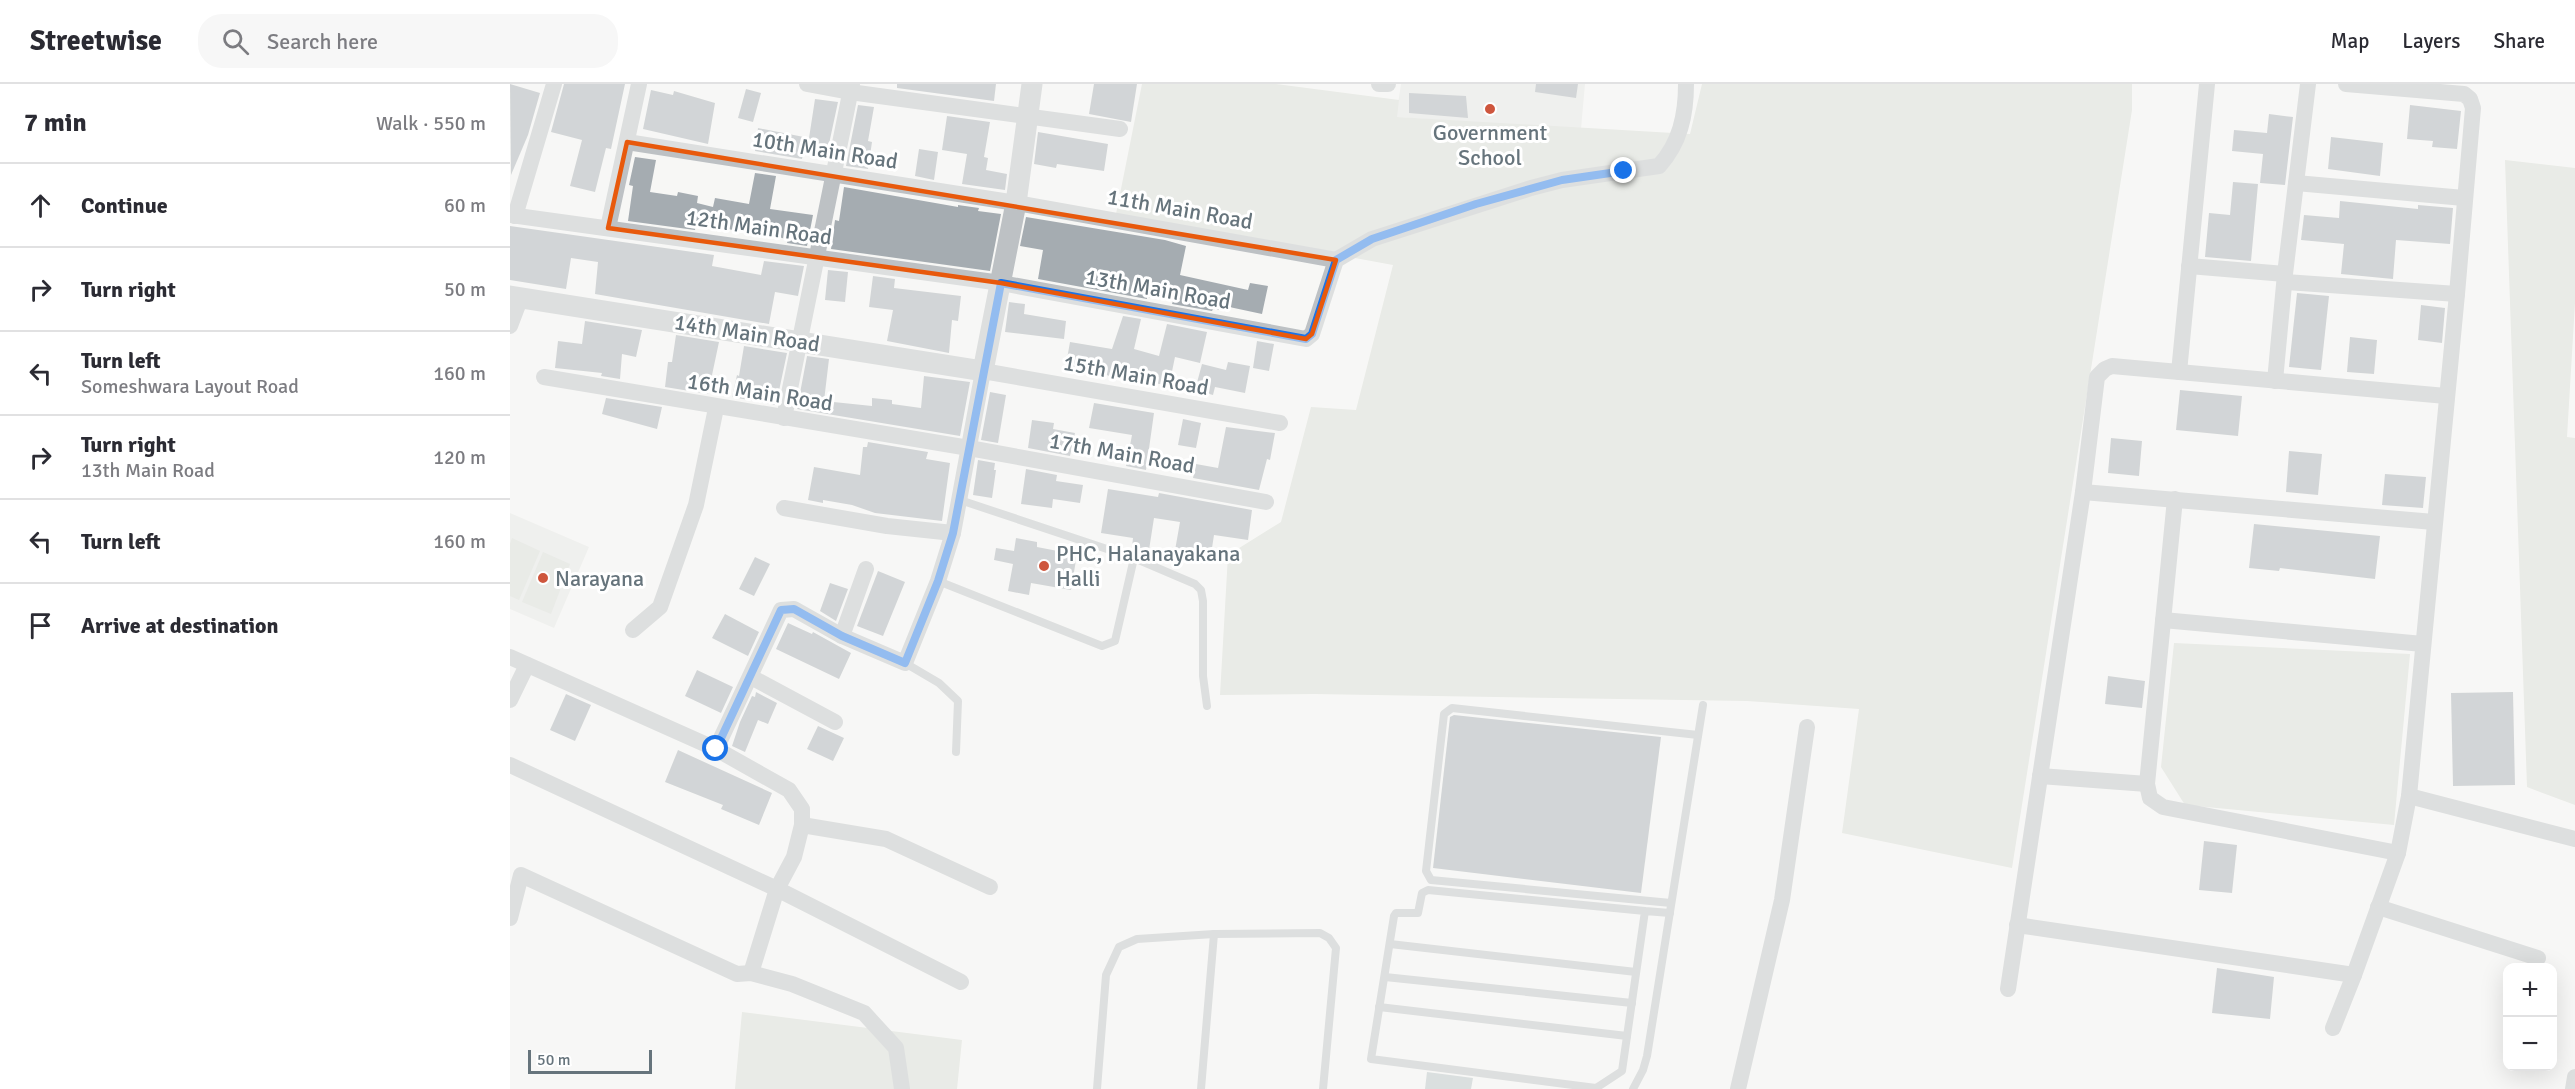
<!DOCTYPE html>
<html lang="en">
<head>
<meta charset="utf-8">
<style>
  body { margin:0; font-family:Signika,sans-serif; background:#f7f7f7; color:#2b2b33 }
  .controls { position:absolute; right:18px; bottom:18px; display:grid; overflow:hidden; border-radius:12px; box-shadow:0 6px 24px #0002 }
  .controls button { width:54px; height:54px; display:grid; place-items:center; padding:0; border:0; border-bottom:2px solid #e1e1e2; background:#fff; color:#2b2b33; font:30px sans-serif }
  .scale { position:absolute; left:18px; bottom:15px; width:124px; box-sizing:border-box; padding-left:6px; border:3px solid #66747c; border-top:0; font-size:16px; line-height:21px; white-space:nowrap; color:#66747c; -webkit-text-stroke:4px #fff; paint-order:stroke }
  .stop { position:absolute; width:18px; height:18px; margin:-14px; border:4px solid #1a73e8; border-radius:50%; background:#fff }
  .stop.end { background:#1a73e8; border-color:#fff; box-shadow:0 2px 6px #0008 }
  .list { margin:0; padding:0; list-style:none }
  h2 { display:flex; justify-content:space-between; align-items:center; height:78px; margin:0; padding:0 24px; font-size:26px }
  h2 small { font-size:20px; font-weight:400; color:#7c7c81 }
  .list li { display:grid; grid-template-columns:39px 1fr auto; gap:18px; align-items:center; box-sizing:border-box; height:84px; padding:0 24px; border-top:2px solid #e1e1e2 }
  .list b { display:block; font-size:22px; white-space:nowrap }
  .list p { margin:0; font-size:20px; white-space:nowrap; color:#7c7c81 }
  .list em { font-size:20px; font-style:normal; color:#7c7c81 }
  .icon { flex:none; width:33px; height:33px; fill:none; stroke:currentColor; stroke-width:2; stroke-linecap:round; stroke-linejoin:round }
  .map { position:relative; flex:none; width:2065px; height:1005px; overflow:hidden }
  header { display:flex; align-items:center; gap:36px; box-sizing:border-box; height:84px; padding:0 30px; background:#fff; border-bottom:2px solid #e1e1e2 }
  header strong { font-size:28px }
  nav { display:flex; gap:33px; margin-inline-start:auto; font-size:21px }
  .search { width:420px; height:54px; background:#f7f7f7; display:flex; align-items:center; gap:15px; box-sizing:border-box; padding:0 21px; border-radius:24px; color:#7c7c81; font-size:22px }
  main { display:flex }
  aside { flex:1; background:#fff }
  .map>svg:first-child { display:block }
</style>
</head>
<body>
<header>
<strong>Streetwise</strong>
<div class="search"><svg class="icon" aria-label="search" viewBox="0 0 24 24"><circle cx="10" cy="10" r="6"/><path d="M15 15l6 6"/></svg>Search here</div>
<nav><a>Map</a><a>Layers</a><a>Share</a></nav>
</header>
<main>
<aside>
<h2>7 min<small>Walk · 550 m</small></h2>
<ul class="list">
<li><svg class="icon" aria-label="ahead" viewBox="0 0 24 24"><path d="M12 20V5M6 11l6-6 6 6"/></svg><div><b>Continue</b></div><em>60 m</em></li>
<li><svg class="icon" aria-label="right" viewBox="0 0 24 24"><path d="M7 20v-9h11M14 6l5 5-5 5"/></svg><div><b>Turn right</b></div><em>50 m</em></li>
<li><svg class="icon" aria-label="left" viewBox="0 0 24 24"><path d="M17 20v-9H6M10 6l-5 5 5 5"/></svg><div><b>Turn left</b><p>Someshwara Layout Road</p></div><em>160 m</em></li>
<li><svg class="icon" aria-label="right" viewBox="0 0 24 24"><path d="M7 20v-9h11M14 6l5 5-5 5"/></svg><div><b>Turn right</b><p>13th Main Road</p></div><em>120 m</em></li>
<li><svg class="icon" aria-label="left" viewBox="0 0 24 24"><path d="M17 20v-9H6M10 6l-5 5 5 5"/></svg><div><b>Turn left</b></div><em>160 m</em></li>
<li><svg class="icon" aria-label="arrive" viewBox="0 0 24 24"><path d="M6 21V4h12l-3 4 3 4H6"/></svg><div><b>Arrive at destination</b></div></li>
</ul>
</aside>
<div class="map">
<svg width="2065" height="1005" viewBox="0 0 2065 1005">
  <rect width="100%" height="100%" fill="#f7f7f5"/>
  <g fill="#e5e6e5">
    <polygon points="891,0 1075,0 1071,45 886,33"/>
    <polygon points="0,429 79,463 44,544 0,525"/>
  </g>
  <g fill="#d7dbd4">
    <polygon points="632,0 766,0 889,16 887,33 1180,50 1192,0 1622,0 1622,26 1502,784 1332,749 1349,625 1237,617 804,610 710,611 718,471 771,438 801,323 846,326 883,181 606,130"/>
    <polygon points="1995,76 2065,84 2065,219 2057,353 2065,354 2065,721 2017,703"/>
    <polygon points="2,454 30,467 9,516 0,512 0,460"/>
    <polygon points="33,468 60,480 41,530 12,518"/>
    <polygon points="1664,559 1900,570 1884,741 1675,721 1651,683"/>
    <polygon points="232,928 452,956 447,1005 225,1005"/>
  </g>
  <polygon fill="#b6c1c4" points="917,988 963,994 961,1005 915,1005"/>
  <g fill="#a5acb1">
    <polygon points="0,0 30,9 18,51 1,91"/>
    <polygon points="54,0 115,0 101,65 96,64 85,108 60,102 72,56 41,48"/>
    <polygon points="387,0 486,0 484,17 387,4"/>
    <polygon points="584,0 627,0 621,38 579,30"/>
    <polygon points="1026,0 1068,0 1066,14 1025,8"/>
    <polygon points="236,5 251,9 243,38 228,34"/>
    <polygon points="141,6 163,11 164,7 205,19 198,60 133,45"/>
    <polygon points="899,9 956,12 958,34 899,29"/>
    <polygon points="305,15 328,18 316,74 293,70 292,75 245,67 248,44 299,54"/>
    <polygon points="348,21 364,23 358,57 362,58 358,85 336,82"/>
    <polygon points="1900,21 1951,27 1947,65 1922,63 1923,57 1897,55"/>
    <polygon points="1759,30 1783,33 1775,101 1750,99 1753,70 1722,67 1724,46 1757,49"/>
    <polygon points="437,32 480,38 474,73 478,74 476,86 497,90 495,106 452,100 457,70 432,66"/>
    <polygon points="528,48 598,60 594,87 547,80 546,84 524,80"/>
    <polygon points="1821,53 1873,59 1870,92 1818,85"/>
    <polygon points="409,65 428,68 424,96 405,92"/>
    <polygon points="125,73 146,76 140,108 167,112 168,108 188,112 187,119 203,123 205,114 239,120 245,89 266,92 260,125 303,131 297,162 277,159 278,155 186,140 185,146 118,137 123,102 119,101"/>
    <polygon points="1723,98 1748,100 1741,177 1695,173 1699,129 1720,131"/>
    <polygon points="334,103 448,123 448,121 469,124 468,127 491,130 480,187 321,165 325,136 329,137"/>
    <polygon points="1830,117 1908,125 1908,121 1943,124 1940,160 1886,156 1883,195 1831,190 1834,160 1791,156 1794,131 1829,134"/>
    <polygon points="516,133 655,156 676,162 670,191 738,206 740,199 758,202 752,230 710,221 709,226 703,225 702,227 662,220 663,217 637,213 637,215 528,195 533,166 510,162"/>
    <polygon points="0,142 204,171 202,182 251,191 254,177 294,182 288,212 265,208 259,240 85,210 88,178 61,174 56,205 0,196"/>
    <polygon points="318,186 338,188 335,218 315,216"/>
    <polygon points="363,192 385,195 384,204 451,212 448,237 442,236 439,269 377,257 383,226 359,223"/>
    <polygon points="1787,209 1819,212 1811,286 1779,283"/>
    <polygon points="499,218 515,220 514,230 556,237 554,255 495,248"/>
    <polygon points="1911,221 1935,224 1932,259 1908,256"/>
    <polygon points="613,232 631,235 624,265 649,272 657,240 697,248 690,279 665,273 659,302 616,293 615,297 578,285 577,289 555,286 560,258 602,265"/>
    <polygon points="75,237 132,246 126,273 112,270 110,295 91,292 92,289 45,284 48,257 72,260"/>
    <polygon points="166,251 209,258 198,310 155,303 158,278 162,278"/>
    <polygon points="1840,253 1867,256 1864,290 1837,288"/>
    <polygon points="747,257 764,260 759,287 743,284"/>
    <polygon points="234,262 277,269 266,321 222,313 227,291 229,292"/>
    <polygon points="297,272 319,275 314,317 362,322 362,314 382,316 382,320 411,324 414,292 460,298 450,352 287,325"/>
    <polygon points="718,278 740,282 735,309 705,303 703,311 685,306 692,280 716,286"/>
    <polygon points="1670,306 1732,312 1728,352 1666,346"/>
    <polygon points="480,308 496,311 488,359 471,356"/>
    <polygon points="96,314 152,323 147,345 92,330"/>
    <polygon points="584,319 644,329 636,386 616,382 622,351 579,344"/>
    <polygon points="673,335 691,339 686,364 668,361"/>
    <polygon points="522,336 544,339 543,345 565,349 560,372 518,364"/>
    <polygon points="716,343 765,349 760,376 757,375 749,406 683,394 686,380 708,384"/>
    <polygon points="1601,354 1632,357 1629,392 1598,389"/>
    <polygon points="358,358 418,368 416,375 440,379 432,437 365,429 342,421 313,416 313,419 298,416 304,383 350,391 353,363 357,363"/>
    <polygon points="1779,367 1812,370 1808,411 1776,408"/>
    <polygon points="468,376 485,379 484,386 486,386 482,414 463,411"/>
    <polygon points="516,385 547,391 546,397 573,401 570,419 543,415 542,424 511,420"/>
    <polygon points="1875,390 1916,393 1913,424 1872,421"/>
    <polygon points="598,405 648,413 649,409 742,426 738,456 704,451 700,477 664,472 670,438 644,434 639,466 622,463 623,454 591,449"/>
    <polygon points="1744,440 1870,452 1865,495 1770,484 1769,487 1739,484"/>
    <polygon points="506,454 527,458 527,463 553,468 554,462 568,464 561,506 521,499 519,511 498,507 503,480 484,476 486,464 504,467"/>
    <polygon points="245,473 260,480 244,512 229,505"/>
    <polygon points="368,487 395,498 373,552 347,542"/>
    <polygon points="320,499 338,505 326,537 310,527"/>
    <polygon points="215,530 249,548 238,572 202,554"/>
    <polygon points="278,539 302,550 303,548 341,569 329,595 266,565"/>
    <polygon points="187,586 223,603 211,629 175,612"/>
    <polygon points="1598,592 1635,597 1632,624 1595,620"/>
    <polygon points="246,608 267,619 258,640 248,636 235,668 222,662 230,638 242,612 245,613"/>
    <polygon points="2003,608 2005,701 1943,702 1941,609"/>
    <polygon points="56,610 81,621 65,657 40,646"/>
    <polygon points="944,631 1151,653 1131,809 923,784 940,633"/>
    <polygon points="308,642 334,654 323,677 297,665"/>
    <polygon points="168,666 262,709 249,741 211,725 213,721 155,698"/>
    <polygon points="1694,757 1727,761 1722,809 1689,806"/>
    <polygon points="1707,884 1764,893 1760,935 1702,929"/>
  </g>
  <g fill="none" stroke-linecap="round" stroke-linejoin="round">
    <g stroke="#bdc1c4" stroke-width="8">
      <polyline points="450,416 624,474 685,500 691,506 693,517 693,592 697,622"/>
      <polyline points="428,497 592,562 605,557 624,474"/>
      <polyline points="395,579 429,599 448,617 446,668"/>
      <polyline points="1161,819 921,796 916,787 934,630 942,624 1188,651"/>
      <polyline points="1135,827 1112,987 1086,1004 861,975 884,832 886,829 908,829 912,809 918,806 1135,827 1160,829"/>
      <polyline points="880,860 1126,888"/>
      <polyline points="875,893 1122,919"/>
      <polyline points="869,923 1117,952"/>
      <polyline points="587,1005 596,891 609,863 627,855 704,850 810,849 819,854 826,864 813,1005"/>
      <polyline points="691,1005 704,850"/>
      <polyline points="1123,1005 1133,986 1137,972 1193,621"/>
    </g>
    <g stroke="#bdc1c4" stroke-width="16">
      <polyline points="297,0 340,8 610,45"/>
      <polyline points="869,0 878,0"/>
      <polyline points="1836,0 1954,10 1960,15 1963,24 1947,210 1899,712 2065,755"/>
      <polyline points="117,58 506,119 826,176"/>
      <polyline points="1786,99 1954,114"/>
      <path d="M 0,131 L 491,199 L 796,255 L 802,250 L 826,176 L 862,155 L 1021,104 L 1052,96 L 1149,82 C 1170,59 1176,31 1176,0"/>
      <polyline points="5,132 44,0"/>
      <polyline points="98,144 129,0"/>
      <polyline points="1679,182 1775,190"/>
      <polyline points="1775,198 1947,210"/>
      <polyline points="0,242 11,213"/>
      <polyline points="1669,288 1697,0"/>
      <polyline points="34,293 459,364 756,418"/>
      <polyline points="1765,297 1775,190 1798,0"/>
      <polyline points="274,334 342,0"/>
      <polyline points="1573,408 1924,438"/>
      <polyline points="1665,415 1637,700 1640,714 1653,723 1888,769"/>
      <polyline points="274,424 377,442 443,449"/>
      <polyline points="1653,536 1913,560"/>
      <polyline points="123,546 150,523 186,421 206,324"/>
      <polyline points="332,552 356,485"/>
      <polyline points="0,573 206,665 279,706 292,725 292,741 284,773 267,805 241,889"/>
      <polyline points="241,593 325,638"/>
      <polyline points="0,616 17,581"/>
      <polyline points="206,665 271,526 284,525 332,552 395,579 428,497 443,449 473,287 770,339"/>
      <polyline points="0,681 267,805 451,898"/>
      <polyline points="1530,692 1637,700"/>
      <polyline points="292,741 376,755 480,803"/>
      <polyline points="1868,823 2028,874"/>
      <polyline points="0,834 11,791 227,890 241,889 282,900 354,929 386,964 392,1005"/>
      <polyline points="1507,841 1844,891 1888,769 1899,712"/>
      <polyline points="1498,905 1573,408 1587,293 1595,285 1602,282 1936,312"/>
      <polyline points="1823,944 1844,891"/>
      <polyline points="1228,1005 1272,816 1297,643"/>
      <polyline points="2063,1005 2065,993"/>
    </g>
    <polyline stroke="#bdc1c4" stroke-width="21" points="0,212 473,287 506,119 522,0"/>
  </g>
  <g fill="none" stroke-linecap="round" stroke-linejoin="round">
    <polyline stroke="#1a73e8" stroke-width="8" points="206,665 271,526 284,525 332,552 395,579 428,497 443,449 491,199 796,255 802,250 826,176 862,155 966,120 1052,96 1114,87"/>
  </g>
  <path d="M0 0H2065V1005H0ZM 117,58 L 826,176 L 802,250 L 796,255 L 491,199 L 98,144 Z" fill="#f7f7f5" fill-opacity=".55" fill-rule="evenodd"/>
  <path fill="none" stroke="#e8590c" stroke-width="4.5" stroke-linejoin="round" d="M 117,58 L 826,176 L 802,250 L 796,255 L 491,199 L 98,144 Z"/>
  <g fill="#ce563d" stroke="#fff" stroke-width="2">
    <circle cx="980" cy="25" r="6"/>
    <circle cx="534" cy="482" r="6"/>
    <circle cx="33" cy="494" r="6"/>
  </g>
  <g text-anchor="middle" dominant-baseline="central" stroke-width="6" stroke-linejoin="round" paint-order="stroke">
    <g font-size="22" fill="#66747c" stroke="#fff" text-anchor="start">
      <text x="980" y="48" text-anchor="middle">Government<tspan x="980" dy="25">School</tspan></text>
      <text x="546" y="469">PHC, Halanayakana<tspan x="546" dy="25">Halli</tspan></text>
      <text x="45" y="494">Narayana</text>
    </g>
    <g font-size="22" fill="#66747c" stroke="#fff">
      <text transform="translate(315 66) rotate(9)">10th Main Road</text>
      <text transform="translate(670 125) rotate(10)">11th Main Road</text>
      <text transform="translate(249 143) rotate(8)">12th Main Road</text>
      <text transform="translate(648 205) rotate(10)">13th Main Road</text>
      <text transform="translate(237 249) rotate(9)">14th Main Road</text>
      <text transform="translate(626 291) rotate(10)">15th Main Road</text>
      <text transform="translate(250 308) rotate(9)">16th Main Road</text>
      <text transform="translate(612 369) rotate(10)">17th Main Road</text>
    </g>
  </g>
</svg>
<div class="controls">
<button>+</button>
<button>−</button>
</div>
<div class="scale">50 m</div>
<div class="stop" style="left:206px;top:665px"></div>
<div class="stop end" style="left:1114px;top:87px"></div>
</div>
</main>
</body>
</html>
